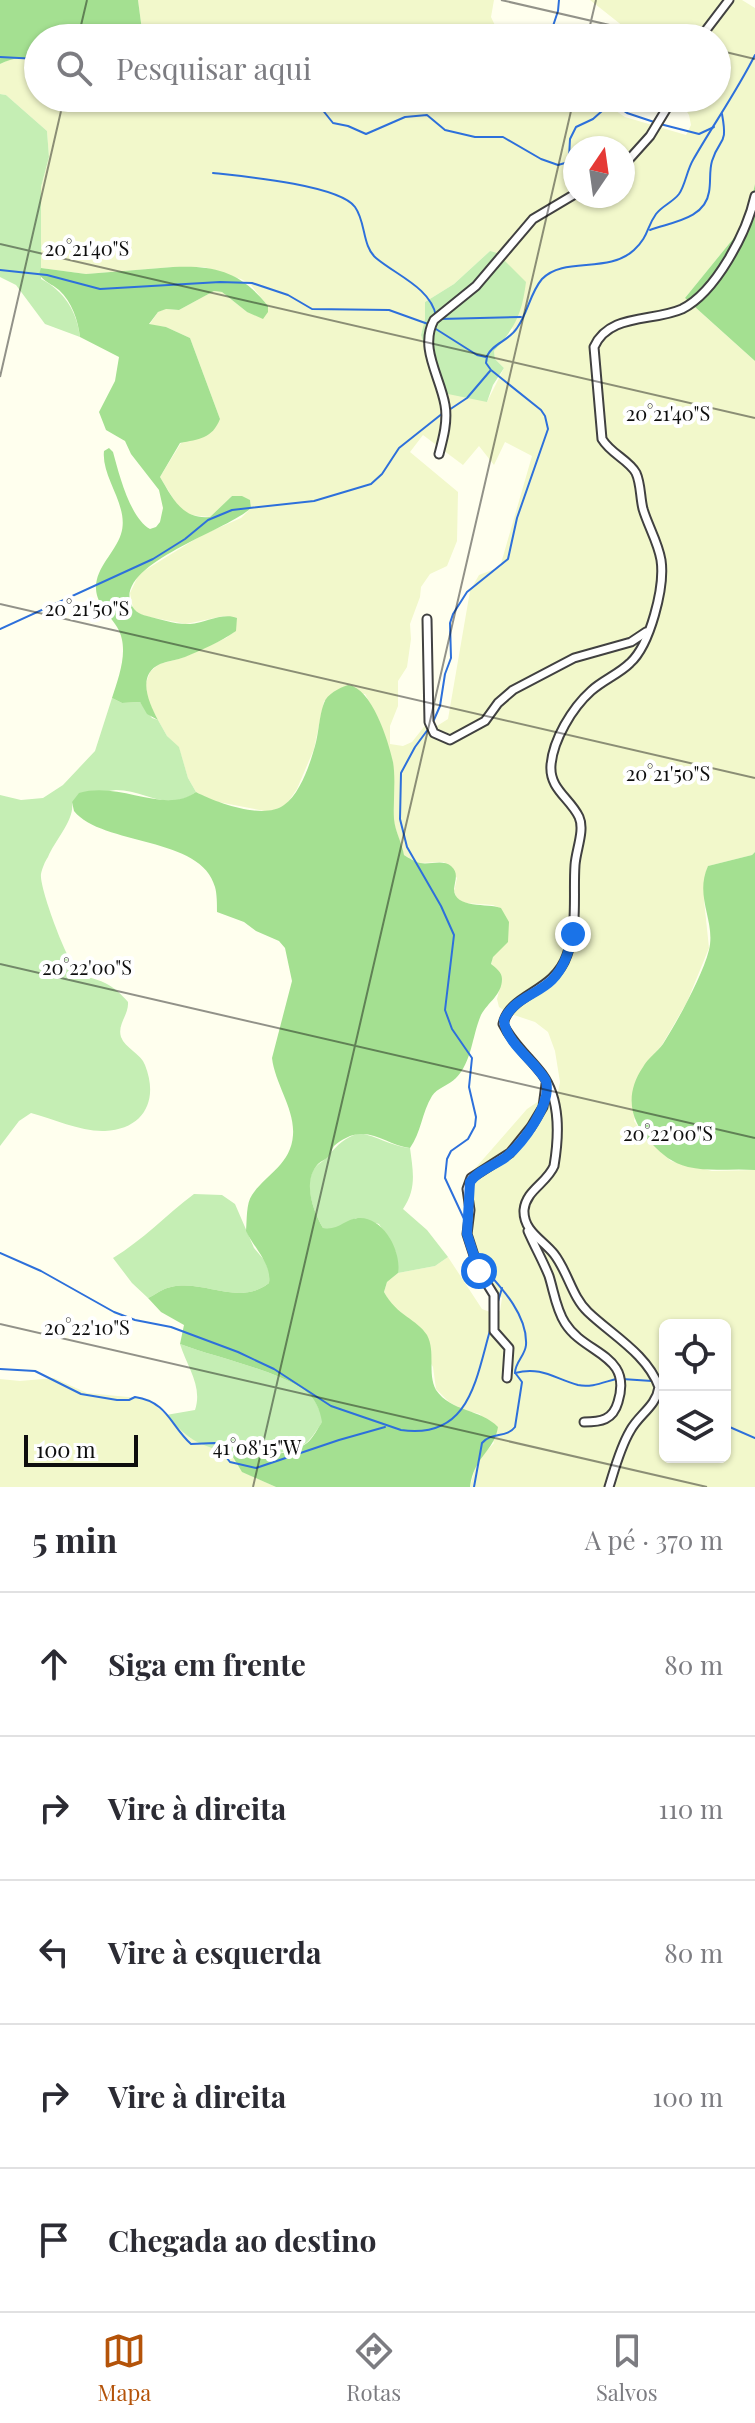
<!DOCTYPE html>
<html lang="pt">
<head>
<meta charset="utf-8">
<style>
  body { margin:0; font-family:"Playfair Display",serif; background:#f2f2f3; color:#2b2b33 }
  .controls { position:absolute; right:24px; bottom:24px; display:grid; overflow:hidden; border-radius:12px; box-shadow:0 2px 6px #0004 }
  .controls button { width:72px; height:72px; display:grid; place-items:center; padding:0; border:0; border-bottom:2px solid #e1e1e2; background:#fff; color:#2b2b33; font:40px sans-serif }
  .compass { position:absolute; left:563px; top:136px; width:72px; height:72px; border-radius:50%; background:#fff; box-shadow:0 2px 6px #0004; rotate:13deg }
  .scale { position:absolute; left:24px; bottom:20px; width:114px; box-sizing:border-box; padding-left:8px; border:4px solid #0e0e0e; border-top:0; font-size:22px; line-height:28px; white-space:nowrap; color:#0e0e0e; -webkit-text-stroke:6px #fff; paint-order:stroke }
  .stop { position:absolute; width:24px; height:24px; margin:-18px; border:6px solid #1a73e8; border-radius:50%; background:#fff }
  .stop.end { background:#1a73e8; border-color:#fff; box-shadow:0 2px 8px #0008 }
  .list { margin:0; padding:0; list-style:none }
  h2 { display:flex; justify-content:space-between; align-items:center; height:104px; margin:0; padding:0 32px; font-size:34px }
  h2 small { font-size:26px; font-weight:400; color:#7c7c81 }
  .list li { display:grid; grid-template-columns:52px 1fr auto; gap:24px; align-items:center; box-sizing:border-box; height:144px; padding:0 32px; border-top:2px solid #e1e1e2 }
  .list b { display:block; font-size:30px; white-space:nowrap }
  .list em { font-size:26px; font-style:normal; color:#7c7c81 }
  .icon { flex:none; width:44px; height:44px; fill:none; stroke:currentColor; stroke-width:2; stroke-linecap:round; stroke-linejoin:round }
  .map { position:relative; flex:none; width:755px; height:1487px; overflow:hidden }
  .search { position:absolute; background:#fff; box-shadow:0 2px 6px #0004; left:24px; right:24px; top:24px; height:88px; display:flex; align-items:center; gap:20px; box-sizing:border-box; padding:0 28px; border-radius:44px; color:#7c7c81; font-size:30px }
  .sheet { height:824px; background:#fff }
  nav { display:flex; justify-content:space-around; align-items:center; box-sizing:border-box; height:112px; border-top:2px solid #e1e1e2; background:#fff; font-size:22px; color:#7c7c81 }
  nav a { display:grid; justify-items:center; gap:4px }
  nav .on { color:#b45309 }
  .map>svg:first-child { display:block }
</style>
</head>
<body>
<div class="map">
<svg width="755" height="1487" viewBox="0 0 755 1487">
  <rect width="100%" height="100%" fill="#ffe"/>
  <g fill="#f2f8cb" fill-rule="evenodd">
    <polygon points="138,0 494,0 491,17 501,38 143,38"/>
    <path d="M 590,0 L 742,0 L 755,8 L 755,184 L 746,223 L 685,298 L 755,361 L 755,852 L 752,855 L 708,866 L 704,900 L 709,948 L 687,1002 L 662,1045 L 643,1067 L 634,1121 L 646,1138 L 671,1161 L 712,1171 L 755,1170 L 755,1487 L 470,1487 L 477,1461 L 494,1443 L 480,1414 L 463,1410 L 449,1402 L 436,1389 L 433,1367 L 403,1316 L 392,1306 L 384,1292 L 387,1282 L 398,1273 L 435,1266 L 448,1257 L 482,1309 L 490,1312 L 500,1311 L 502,1298 L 478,1261 L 466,1222 L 466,1188 L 471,1173 L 527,1109 L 542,1099 L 550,1104 L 556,1103 L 560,1082 L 555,1051 L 548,1032 L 535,1022 L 508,1013 L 499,1007 L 497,999 L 502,979 L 491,965 L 502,909 L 493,905 L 464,903 L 457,899 L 454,891 L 457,878 L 444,862 L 418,863 L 404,855 L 394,823 L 393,763 L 380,722 L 365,694 L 324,701 L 314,749 L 297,789 L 286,805 L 270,812 L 213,801 L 196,792 L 188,778 L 179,748 L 167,736 L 154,713 L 147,698 L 146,683 L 150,672 L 159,664 L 182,658 L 226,638 L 235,631 L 237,618 L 224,616 L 186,624 L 149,617 L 139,614 L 133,608 L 130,593 L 139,574 L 202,535 L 241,518 L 251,508 L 250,500 L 232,496 L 210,517 L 189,515 L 179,508 L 160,477 L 181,443 L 220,419 L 190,338 L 166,327 L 149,325 L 158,312 L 165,309 L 179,310 L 214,291 L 222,292 L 247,312 L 268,306 L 250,284 L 241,279 L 204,267 L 173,267 L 86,274 L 41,268 L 41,187 L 49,157 L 47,131 L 6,95 L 0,94 L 0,64 L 15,57 L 26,59 L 38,69 L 38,98 L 145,98 L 154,105 L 194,107 L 194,98 L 595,98 L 601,105 L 610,107 L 625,117 L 686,135 L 691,125 L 689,115 L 678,98 L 717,98 L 717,38 L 638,38 ZM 575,148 L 623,148 L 623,196 L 575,196 ZM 490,251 L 513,330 L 494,351 L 495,359 L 504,368 L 487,402 L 431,365 L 421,335 L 425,319 L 425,302 L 454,284 ZM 423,435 L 463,465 L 479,446 L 494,465 L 505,442 L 532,456 L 500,567 L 479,575 L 470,591 L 448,719 L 437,726 L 427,723 L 412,742 L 403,746 L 390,744 L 390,726 L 398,706 L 398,681 L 407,667 L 411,639 L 410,624 L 420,597 L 421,587 L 430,574 L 447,566 L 457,541 L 458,492 L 410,452 ZM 665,1325 L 725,1325 L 725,1457 L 665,1457 Z"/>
    <polygon points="54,1378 87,1393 149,1399 190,1438 230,1452 243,1472 276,1487 0,1487 0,1379 20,1381"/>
  </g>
  <g fill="#c5eeb4">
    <path d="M 0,94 L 6,95 L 47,131 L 49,157 L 41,187 L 41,279 C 64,291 77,311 80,337 L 45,324 L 16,285 L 0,277 Z"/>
    <path d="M 490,251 L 497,253 L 526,282 C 522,314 515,328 494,351 L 495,359 L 504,368 L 493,385 L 487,402 L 448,394 L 435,380 L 421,335 L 425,319 L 425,302 L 454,284 Z"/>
    <path d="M 112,698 L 122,703 L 140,702 L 152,718 L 158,720 L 167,736 L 179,747 L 188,778 L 196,792 C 166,813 147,790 116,790 C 102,791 86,798 72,802 C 75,820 55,840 48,857 C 45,861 42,869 41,874 C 39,887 67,962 77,970 C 85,978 95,978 105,983 C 114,987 122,995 128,1002 C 129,1015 117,1024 121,1037 C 125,1048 141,1054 145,1065 C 159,1100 144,1129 105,1131 C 81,1132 54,1119 31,1113 L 19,1121 L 0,1146 L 0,795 L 21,800 L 43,798 L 63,785 L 95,751 Z"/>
    <path d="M 359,1133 C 377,1136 391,1146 410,1148 C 413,1171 417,1189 403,1209 L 427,1230 L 448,1257 L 435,1266 L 398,1273 L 396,1252 L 379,1224 L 356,1218 L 333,1230 L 323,1228 C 315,1214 305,1190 312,1173 C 315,1164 324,1162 329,1155 C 338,1144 345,1138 359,1133 Z"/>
    <path d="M 194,1194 L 222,1195 L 235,1204 L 254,1248 L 265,1261 L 270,1274 L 269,1283 C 239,1307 204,1279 171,1287 C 163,1288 155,1295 148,1298 L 132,1283 L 113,1258 C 143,1240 166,1215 194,1194 Z"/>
    <path d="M 180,1344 C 214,1357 276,1370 304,1390 C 315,1398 320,1409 323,1421 C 317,1429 311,1441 303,1445 C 273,1462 216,1456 189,1437 C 181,1431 173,1422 166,1415 L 195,1410 C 203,1386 187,1367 180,1344 Z"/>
  </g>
  <g fill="#a4e091">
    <path d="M 0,0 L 138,0 L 143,38 L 38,38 L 38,69 C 28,54 14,57 0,64 Z"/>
    <polygon points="755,184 755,361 685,298 746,223"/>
    <path d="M 173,267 C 216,265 241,272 268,306 L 268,312 L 263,319 L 247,312 L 222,292 L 214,291 L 179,310 L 166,309 L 158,312 L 149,324 L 166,327 L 190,338 L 220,419 C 212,439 199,439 180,443 L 160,477 C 172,497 182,520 210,517 L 232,496 L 242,496 L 250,500 L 251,508 C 228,530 121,562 130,601 C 133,611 139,614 147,616 C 160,619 176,625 190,624 C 205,623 223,612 237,618 L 236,631 C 220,642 202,650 185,657 C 177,660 168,661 160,664 C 136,675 149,703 158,720 L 147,714 L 140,702 L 122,703 L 112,698 C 119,676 130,648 117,627 C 109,614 97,605 96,589 C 95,568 115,553 121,534 C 130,506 101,478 104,451 L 109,448 L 113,452 C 119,474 130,518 150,529 L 156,527 L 160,522 L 163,508 L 159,490 L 131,454 L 125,441 L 106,430 L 99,412 L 115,381 L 119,357 L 80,337 C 78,320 72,302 59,290 C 52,284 44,282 39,274 L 41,268 L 86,274 Z"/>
    <path d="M 348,685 C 372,688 388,740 393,762 C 396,780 393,800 394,819 C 395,831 402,843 404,855 C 409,858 415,862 420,863 C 430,865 443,859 451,866 C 459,873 455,880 454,889 C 454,909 488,903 501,908 L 509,922 L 508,942 L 493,957 L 491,964 C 496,968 502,972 502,979 C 502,995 488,1002 481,1015 C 472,1036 472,1062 456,1078 C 449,1085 437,1088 432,1096 C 422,1112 421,1133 410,1148 C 392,1146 379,1134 362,1134 C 354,1133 341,1139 334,1146 C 332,1149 331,1154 328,1157 C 325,1160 321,1161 318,1164 C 302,1181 313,1211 323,1228 C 338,1231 345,1219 358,1218 C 383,1216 402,1251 398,1273 L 387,1282 L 384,1292 C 397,1316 417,1319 427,1335 C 436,1352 427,1373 436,1390 C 451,1412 481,1409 498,1427 C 494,1452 474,1456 470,1487 L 276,1487 L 242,1472 L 230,1452 C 250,1456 289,1458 307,1443 C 313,1438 318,1428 322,1422 C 320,1409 315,1398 304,1390 C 276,1370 214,1357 180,1344 L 184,1325 L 161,1312 L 148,1298 C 155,1295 163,1288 171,1287 C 204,1279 239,1307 269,1283 C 272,1264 254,1248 246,1231 C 247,1221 246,1203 252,1195 C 265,1175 291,1165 293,1135 C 295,1109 275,1084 272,1058 L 292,981 L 285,948 L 279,941 L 256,931 L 244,922 L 217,912 C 217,904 217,894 215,887 C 202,836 102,846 74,811 L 72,802 L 79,793 C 121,781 164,815 196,792 C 217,803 264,820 284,805 C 300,794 310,764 315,746 C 319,732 319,716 324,703 C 327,694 339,688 348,685 Z"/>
    <path d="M 755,852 L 755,1170 C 732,1168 710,1172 688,1167 C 672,1163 663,1155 652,1144 C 630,1121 624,1095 643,1067 C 648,1058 657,1052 663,1044 C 678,1020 702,977 709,950 C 716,921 694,897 708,866 L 752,855 Z"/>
  </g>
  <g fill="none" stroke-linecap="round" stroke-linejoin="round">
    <g stroke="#2d70db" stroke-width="2">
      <polyline points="549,38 558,11 559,0"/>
      <polyline points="0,57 38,59"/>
      <polyline points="313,98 333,123 348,126 366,134 405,117 427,115 445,130 475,137 503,137 541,159 558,165 565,163 569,158 570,139 576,127 593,119 611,103"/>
      <polyline points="605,98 627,113 654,122"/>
      <polyline points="660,124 699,134 714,127"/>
      <path d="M 213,173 C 241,176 339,185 355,207 C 366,222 362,246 376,258 C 396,275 431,288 436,316"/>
      <path d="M 650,230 C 672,222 705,219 709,192 C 711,182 709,171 712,161 C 720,136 728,147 722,114"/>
      <polyline points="0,270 47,275 100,289 220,282 252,283 288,295 312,309 389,310 428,324 477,355 486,357"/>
      <polyline points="440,319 521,317"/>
      <path d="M 487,356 C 493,343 509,341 517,328 C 528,313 530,293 542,279 C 564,256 608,274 634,250 C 649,236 646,228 656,214 C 662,206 673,202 679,194 C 685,186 687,170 693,160 C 713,125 737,91 755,55"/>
      <polyline points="449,410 467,398 490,371"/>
      <polyline points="0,629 153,559 185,539 208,520 232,510 314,501 371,484 382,474 399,448 443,413"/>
      <polyline points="433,722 440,706 445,674 451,658 450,623 453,614 467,592 508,559 517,518 548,429 545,416 541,410 491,370 486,363 487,357"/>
      <polyline points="429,728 415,747 401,773 400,819 407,847 441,906 454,935 445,1010 452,1029 472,1058 469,1087 476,1117 475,1126 468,1139 451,1151 447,1159 445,1178 465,1221"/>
      <path d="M 0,1253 L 41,1271 L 114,1312 L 135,1320 L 171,1327 L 238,1352 L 274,1369 L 331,1406 L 401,1430 C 471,1440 476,1377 491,1327"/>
      <path d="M 480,1264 C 499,1285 528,1314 526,1345 C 525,1356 515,1362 515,1373"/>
      <polyline points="497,1305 502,1288"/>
      <path d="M 0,1369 L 35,1371 L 81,1394 L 117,1400 L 129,1400 L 135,1397 C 168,1402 170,1425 191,1444 L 215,1443 L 230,1462 L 256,1468 L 339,1440 L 385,1427"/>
      <path d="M 515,1373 C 542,1366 555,1379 578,1385 C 591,1388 604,1382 616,1379"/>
      <polyline points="622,1379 652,1381"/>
      <polyline points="725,1425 755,1438"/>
      <path d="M 474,1487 L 482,1443 C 491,1432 507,1438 515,1427 L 522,1382 L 516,1374"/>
    </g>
    <defs>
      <g id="minor">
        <polyline points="700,38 729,0"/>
        <polyline points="623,166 650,136 673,98"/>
        <path d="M 439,454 C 443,439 448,421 445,405 C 440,376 419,348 434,320 L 476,286 L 533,219 L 575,194"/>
        <polyline points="427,619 429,722 434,733 450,740 485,721 498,703 513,690 574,658 631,642 646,632"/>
        <path d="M 528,1231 C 535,1247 543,1261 549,1276 C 554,1292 556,1309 565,1323 C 585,1355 633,1354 618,1402 C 613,1420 601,1422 584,1422"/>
        <polyline points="507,1378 509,1348 494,1331 494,1295 479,1271 467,1234 470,1210 467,1189 471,1178 510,1153 531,1127 543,1107 546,1084"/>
        <path d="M 609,1487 C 615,1468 620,1448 630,1431 C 639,1414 656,1407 659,1387 C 647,1354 612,1335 588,1312 C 572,1297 568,1272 554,1254 C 543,1240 523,1231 524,1210 C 526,1190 547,1183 554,1166 C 559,1136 561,1100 542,1074 C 529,1057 512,1043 503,1024 C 510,993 554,993 567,955 C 578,925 573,895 575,865 C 576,850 585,830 579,817 C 570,798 549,789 551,765 C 553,740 572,708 591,691 C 603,680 619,674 630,663 C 650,645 665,587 661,560 C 658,542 648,526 643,509 C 640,497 641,484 636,473 C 629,460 611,454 602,439 L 594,347 C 609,313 653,322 682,309 C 716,292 747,232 755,196"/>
      </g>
    </defs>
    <use href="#minor" stroke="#414141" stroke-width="11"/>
    <use href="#minor" stroke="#fff" stroke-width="7"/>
  </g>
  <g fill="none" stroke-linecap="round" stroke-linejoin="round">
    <path stroke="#1a73e8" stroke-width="10" d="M 479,1271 L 467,1234 L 470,1182 C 478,1170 494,1166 506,1157 C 523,1143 552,1104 546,1081 C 544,1076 538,1070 535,1066 C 523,1053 505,1037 504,1020 C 514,998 537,995 552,980 C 565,967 569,950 573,934"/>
  </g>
  <path fill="none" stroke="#0e0e0e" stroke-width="2" stroke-opacity="0.45" d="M 501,0 L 666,38M 78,38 L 87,0M 587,38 L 596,0M 717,50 L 755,59M 0,244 L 755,418M 0,377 L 64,98M 0,604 L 755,778M 0,964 L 755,1138M 0,1324 L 707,1487M 253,1487 L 574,98"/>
  <g font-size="20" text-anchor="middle" fill="#0e0e0e" stroke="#fff" stroke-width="8" stroke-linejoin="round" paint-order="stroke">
    <text x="87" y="256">20°21'40"S</text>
    <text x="668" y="421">20°21'40"S</text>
    <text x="87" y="616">20°21'50"S</text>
    <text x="668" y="781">20°21'50"S</text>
    <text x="87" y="975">20°22'00"S</text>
    <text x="668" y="1141">20°22'00"S</text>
    <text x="87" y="1335">20°22'10"S</text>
    <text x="257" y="1455">41°08'15"W</text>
  </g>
</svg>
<div class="controls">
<button><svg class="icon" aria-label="locate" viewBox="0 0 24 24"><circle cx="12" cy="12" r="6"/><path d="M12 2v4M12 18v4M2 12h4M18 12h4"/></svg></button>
<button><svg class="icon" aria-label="layers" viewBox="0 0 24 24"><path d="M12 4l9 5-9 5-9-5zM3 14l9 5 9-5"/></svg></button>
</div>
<svg class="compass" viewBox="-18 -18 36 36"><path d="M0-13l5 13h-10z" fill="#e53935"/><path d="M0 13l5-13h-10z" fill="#7c7c81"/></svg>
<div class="scale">100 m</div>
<div class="stop" style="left:479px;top:1271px"></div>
<div class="stop end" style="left:573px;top:934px"></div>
<div class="search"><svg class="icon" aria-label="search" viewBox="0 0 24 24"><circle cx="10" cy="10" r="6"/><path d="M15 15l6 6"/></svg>Pesquisar aqui</div>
</div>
<section class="sheet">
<h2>5 min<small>A pé · 370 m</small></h2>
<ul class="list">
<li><svg class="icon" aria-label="ahead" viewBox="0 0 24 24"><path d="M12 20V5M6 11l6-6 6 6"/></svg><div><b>Siga em frente</b></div><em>80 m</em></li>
<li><svg class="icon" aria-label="right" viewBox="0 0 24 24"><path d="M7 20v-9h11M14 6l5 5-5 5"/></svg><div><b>Vire à direita</b></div><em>110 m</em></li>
<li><svg class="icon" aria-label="left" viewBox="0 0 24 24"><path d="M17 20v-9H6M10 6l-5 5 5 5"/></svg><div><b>Vire à esquerda</b></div><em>80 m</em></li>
<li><svg class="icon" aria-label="right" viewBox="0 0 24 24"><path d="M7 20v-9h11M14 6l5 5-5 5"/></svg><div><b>Vire à direita</b></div><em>100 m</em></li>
<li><svg class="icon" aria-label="arrive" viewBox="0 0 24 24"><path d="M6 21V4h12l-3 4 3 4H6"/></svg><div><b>Chegada ao destino</b></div></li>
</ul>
</section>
<nav>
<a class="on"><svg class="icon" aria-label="map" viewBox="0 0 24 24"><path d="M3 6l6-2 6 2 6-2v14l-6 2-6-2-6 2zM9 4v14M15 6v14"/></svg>Mapa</a>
<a><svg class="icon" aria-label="directions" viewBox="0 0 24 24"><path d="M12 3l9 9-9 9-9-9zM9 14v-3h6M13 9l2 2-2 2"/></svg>Rotas</a>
<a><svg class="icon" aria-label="saved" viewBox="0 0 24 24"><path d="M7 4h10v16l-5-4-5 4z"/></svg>Salvos</a>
</nav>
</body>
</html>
